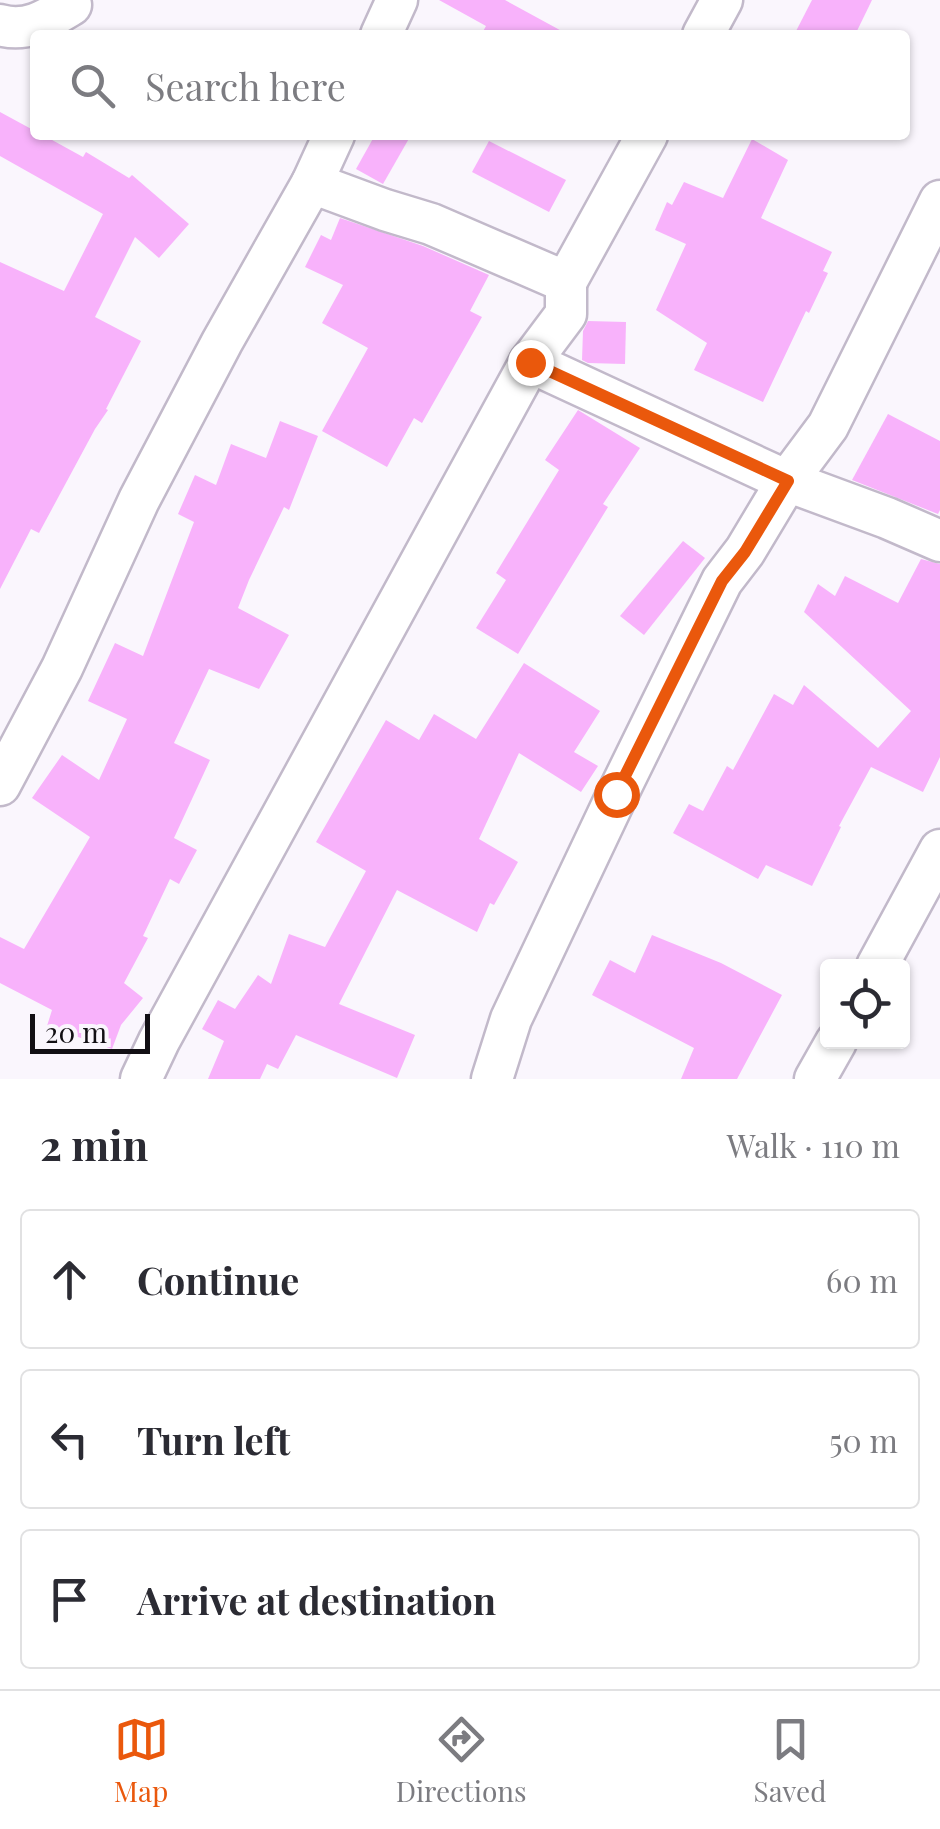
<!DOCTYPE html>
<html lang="en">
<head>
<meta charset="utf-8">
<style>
  body { margin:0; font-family:"Playfair Display",serif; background:#f2f2f3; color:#2b2b33 }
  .controls { position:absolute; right:30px; bottom:30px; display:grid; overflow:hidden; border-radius:10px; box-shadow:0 2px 8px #0004 }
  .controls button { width:90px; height:90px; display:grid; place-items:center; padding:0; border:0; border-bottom:2px solid #e1e1e2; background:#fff; color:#2b2b33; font:50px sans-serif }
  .scale { position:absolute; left:30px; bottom:25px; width:120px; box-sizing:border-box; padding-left:10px; border:5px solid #120f14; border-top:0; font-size:28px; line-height:35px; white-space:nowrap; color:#120f14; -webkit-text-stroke:8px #faf6fd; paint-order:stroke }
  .stop { position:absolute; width:30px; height:30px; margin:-22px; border:8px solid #ea580c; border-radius:50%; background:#fff }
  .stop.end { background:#ea580c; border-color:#fff; box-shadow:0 2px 10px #0008 }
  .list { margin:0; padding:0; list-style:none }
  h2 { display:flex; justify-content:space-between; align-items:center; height:130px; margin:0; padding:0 40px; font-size:42px }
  h2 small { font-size:32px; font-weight:400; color:#7c7c81 }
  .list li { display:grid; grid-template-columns:65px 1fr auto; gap:30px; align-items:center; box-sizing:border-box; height:140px; margin:0 20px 20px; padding:0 20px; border:2px solid #e1e1e2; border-radius:10px }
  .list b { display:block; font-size:38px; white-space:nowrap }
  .list em { font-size:32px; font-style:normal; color:#7c7c81 }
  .icon { flex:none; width:55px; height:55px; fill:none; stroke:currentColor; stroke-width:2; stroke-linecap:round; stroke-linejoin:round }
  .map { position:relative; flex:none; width:940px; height:1079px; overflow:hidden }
  .search { position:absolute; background:#fff; box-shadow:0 2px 8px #0004; left:30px; right:30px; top:30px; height:110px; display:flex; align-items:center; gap:25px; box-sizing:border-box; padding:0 35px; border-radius:10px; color:#7c7c81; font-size:38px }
  .sheet { height:610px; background:#fff }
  nav { display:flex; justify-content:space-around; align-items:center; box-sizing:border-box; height:140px; border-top:2px solid #e1e1e2; background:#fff; font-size:28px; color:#7c7c81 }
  nav a { display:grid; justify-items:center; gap:5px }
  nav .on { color:#ea580c }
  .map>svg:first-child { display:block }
</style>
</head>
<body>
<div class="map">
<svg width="940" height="1079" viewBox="0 0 940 1079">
  <rect width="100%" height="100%" fill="#faf6fd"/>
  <g fill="#f8b2fb">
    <polygon points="439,0 505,0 569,35 481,35 486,26"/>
    <polygon points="812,0 872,0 855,35 794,35"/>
    <polygon points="0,112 35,131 35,135 43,135 83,157 86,152 129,178 132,175 189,224 159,258 135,237 95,317 141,341 106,409 108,410 95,429 39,533 31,529 0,589 0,262 64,291 103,214 0,156"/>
    <polygon points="375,135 411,135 383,184 356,169"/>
    <polygon points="752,139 788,160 761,218 832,252 823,271 828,273 809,313 806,311 763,402 694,370 707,343 656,310 686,244 655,230 667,202 672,205 684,182 723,198"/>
    <polygon points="489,141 566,180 549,212 472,172"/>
    <polygon points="340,218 423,246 489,275 470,311 482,317 422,423 414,418 387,467 322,431 368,348 322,323 343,285 305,267 321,235 331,240"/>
    <polygon points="588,321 626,322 625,364 588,363 582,360 583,331"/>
    <polygon points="578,410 640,448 603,504 608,507 518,654 476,628 506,580 496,573 559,470 545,460"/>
    <polygon points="888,414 940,441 940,510 938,514 852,480"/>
    <polygon points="280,421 318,436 289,510 284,507 249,580 238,608 289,635 259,689 209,669 174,743 210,760 174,838 197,850 179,884 170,879 143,936 148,938 124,983 143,998 121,1025 112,1049 47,1026 52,1010 0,983 0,937 24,949 90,837 32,798 62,755 99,780 127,719 88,701 115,643 143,656 194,522 178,514 195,475 216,485 231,444 266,458"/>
    <polygon points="683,541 705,558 644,635 620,616"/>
    <polygon points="921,559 940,564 940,757 923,792 871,767 839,826 841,827 812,886 766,865 758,879 673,833 689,804 703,811 727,766 733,770 774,694 793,705 804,685 878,748 911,711 804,612 818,584 835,596 845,576 898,603"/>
    <polygon points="524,663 600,711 574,752 598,766 581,792 519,753 479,839 518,862 494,905 490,903 477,932 397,890 339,1004 415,1035 397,1078 296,1035 278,1069 267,1064 260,1079 208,1079 224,1041 202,1029 218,1000 235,1009 258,975 271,984 289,934 325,947 366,871 316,842 386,720 419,740 434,714 476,739"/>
    <polygon points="652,935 721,963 782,995 737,1079 681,1079 694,1048 592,995 610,960 635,973"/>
  </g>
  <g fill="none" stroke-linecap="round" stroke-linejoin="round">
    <defs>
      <g id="minor">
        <path d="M 0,25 C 27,33 48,19 71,5"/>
        <polyline points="381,35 397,0"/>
        <polyline points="703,35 722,0"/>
        <polyline points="566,282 647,135"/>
        <polyline points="530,362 787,481 887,518 940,541"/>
        <polyline points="0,785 62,668 139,500 222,342 312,183"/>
        <polyline points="877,966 940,850"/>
        <polyline points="141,1079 159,1041 530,362 566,314 566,282 431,224 385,210 312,183 334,135"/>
        <polyline points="492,1079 511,1019 617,795 722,581 745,551 787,481 828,426 940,201"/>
        <polyline points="815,1079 836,1042"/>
      </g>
    </defs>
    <use href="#minor" stroke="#c2b9ca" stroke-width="45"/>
    <use href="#minor" stroke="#fff" stroke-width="40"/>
  </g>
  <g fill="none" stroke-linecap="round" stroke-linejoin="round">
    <polyline stroke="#ea580c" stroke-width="12" points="530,362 788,481 745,552 722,581 616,794"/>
  </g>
</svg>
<div class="controls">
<button><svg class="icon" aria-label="locate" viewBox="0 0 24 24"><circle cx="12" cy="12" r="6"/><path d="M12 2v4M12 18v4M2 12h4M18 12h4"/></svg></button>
</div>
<div class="scale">20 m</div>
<div class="stop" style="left:616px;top:794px"></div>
<div class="stop end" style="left:530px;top:362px"></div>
<div class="search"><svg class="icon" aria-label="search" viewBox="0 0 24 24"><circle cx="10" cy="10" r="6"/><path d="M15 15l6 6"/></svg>Search here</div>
</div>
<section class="sheet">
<h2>2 min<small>Walk · 110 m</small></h2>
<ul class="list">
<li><svg class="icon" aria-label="ahead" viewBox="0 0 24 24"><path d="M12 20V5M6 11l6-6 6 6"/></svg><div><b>Continue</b></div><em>60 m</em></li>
<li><svg class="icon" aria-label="left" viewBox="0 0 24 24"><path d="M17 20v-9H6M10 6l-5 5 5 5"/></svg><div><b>Turn left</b></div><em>50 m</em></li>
<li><svg class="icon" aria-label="arrive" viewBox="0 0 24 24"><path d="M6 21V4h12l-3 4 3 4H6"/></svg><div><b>Arrive at destination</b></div></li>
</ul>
</section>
<nav>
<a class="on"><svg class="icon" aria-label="map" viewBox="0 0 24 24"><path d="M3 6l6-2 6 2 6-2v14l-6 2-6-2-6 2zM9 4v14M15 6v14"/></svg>Map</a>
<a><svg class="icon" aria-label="directions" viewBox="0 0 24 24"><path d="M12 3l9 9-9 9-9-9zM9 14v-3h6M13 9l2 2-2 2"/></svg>Directions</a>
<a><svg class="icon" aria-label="saved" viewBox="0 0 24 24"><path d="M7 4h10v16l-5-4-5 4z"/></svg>Saved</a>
</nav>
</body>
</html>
